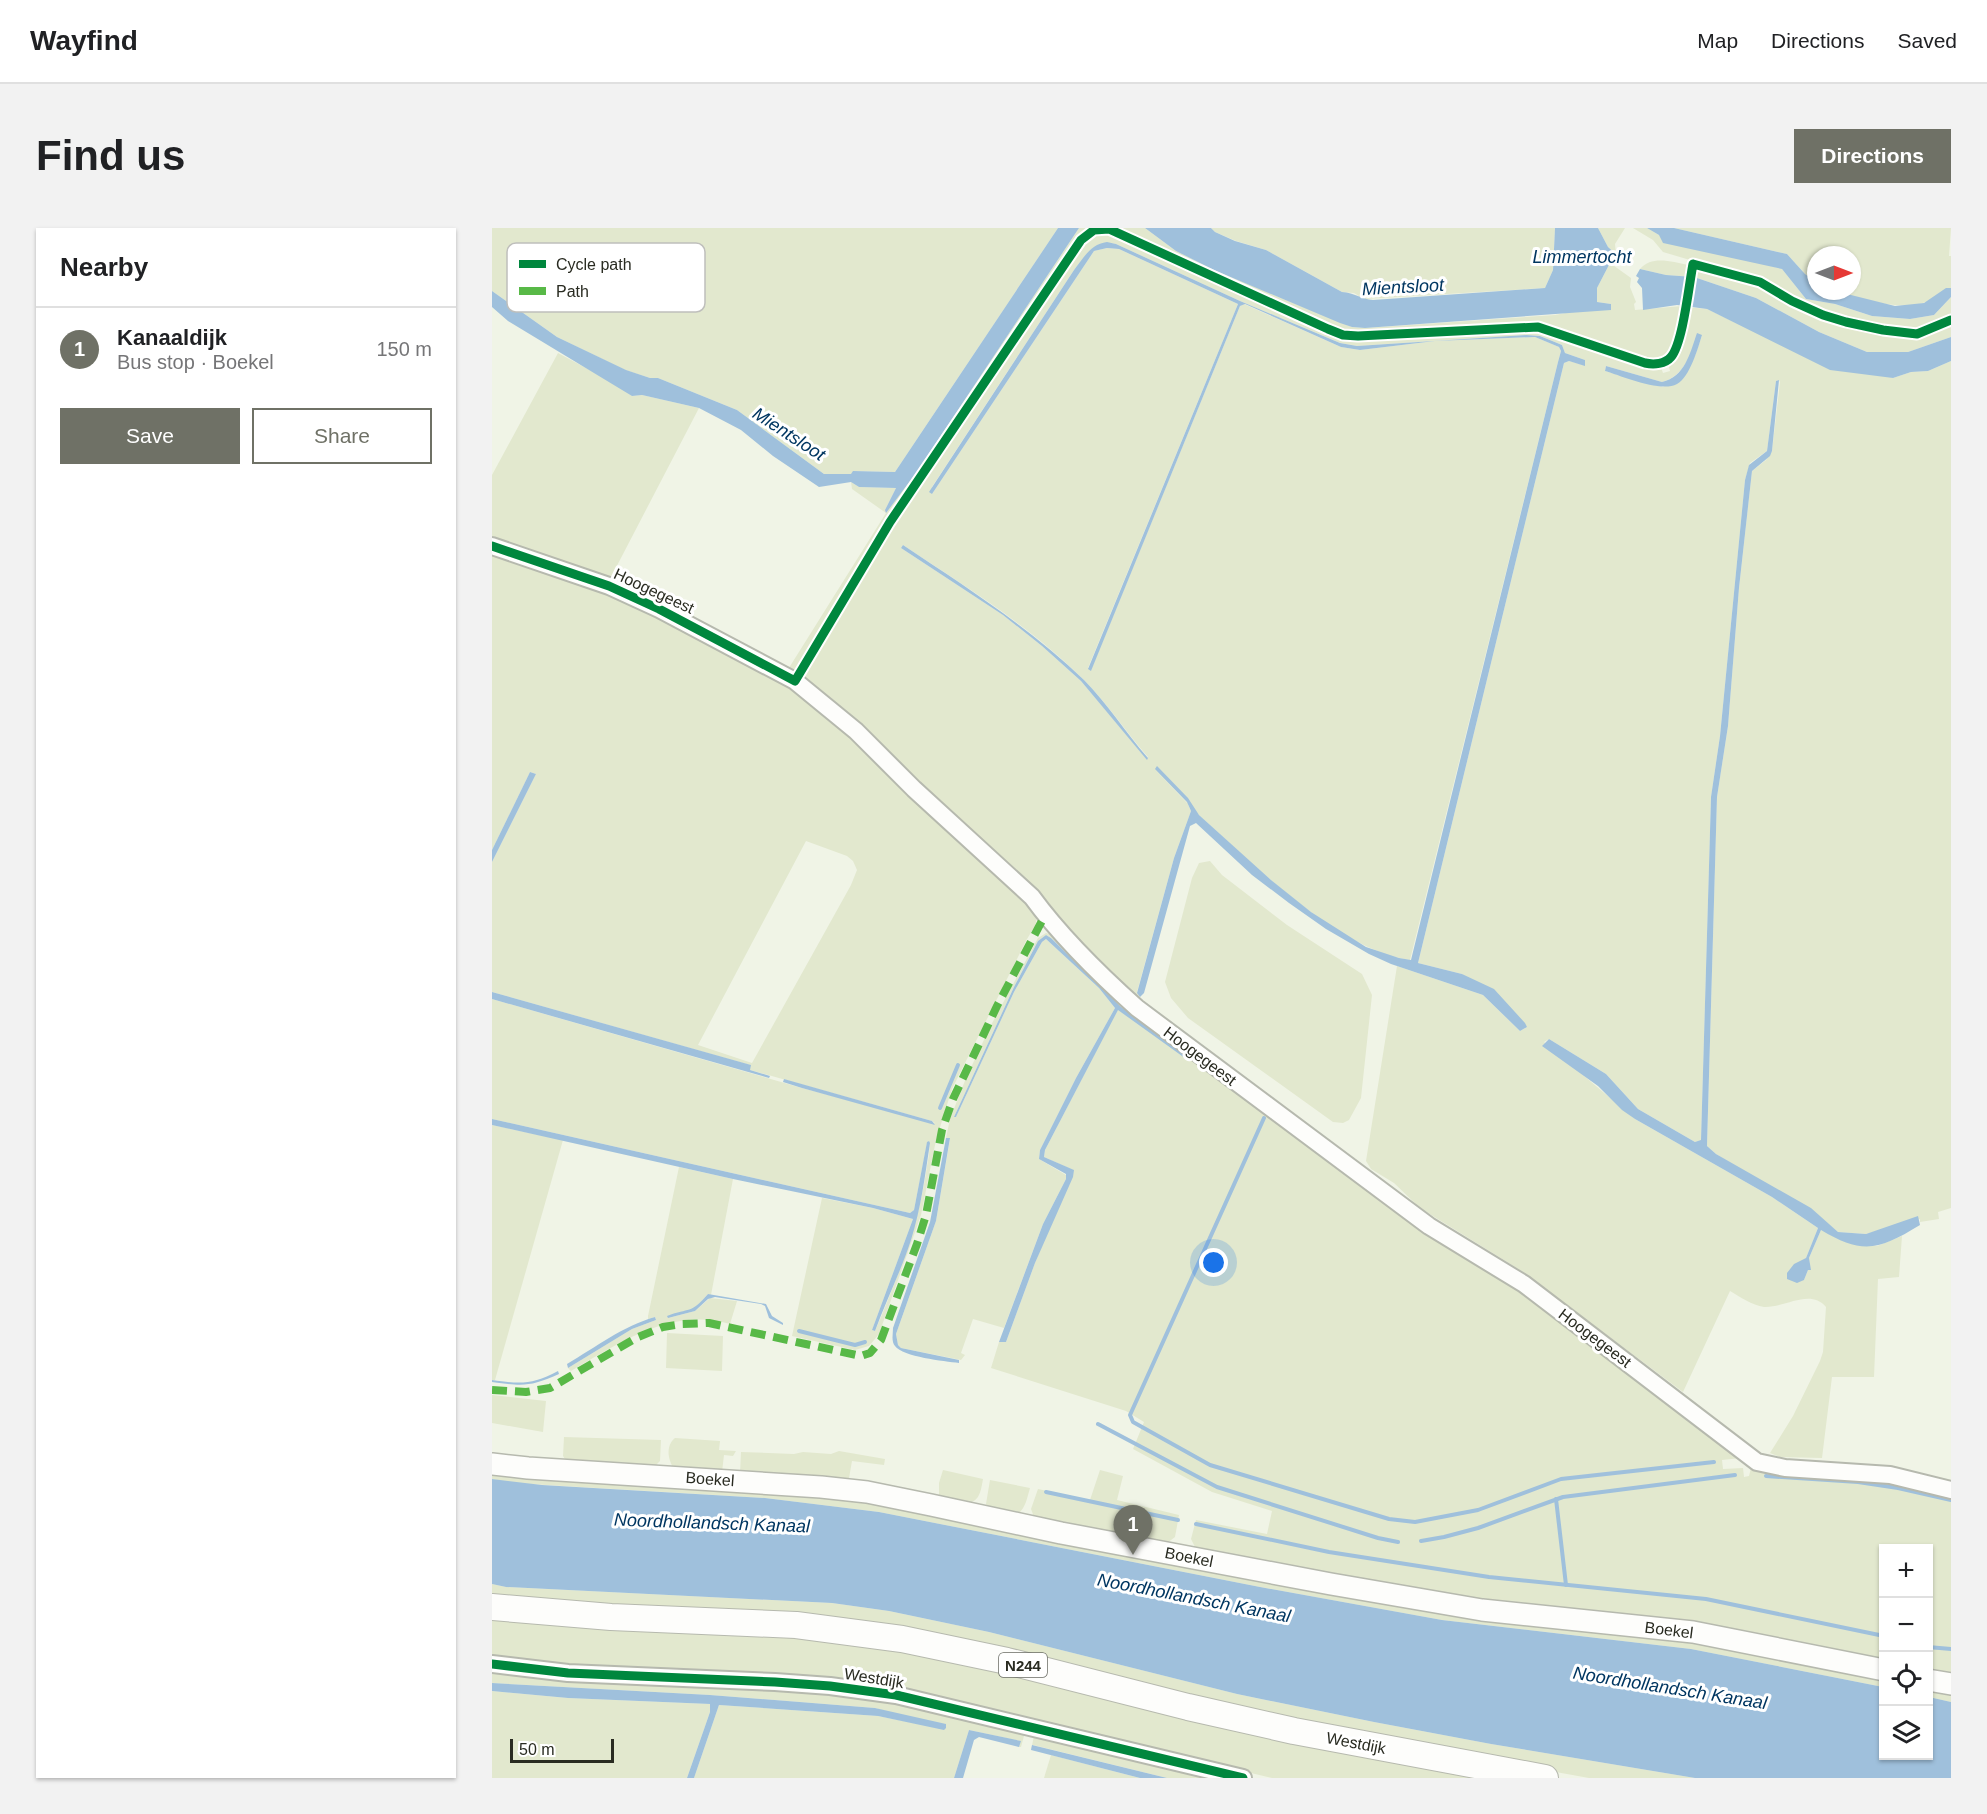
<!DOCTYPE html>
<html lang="en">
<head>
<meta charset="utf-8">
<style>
  body { margin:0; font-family:Helvetica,sans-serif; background:#f2f2f2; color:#202124 }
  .controls { position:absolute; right:18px; bottom:18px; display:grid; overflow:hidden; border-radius:0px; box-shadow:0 2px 4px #0004 }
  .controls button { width:54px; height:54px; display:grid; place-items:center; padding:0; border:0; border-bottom:2px solid #e0e0e0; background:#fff; color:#202124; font:30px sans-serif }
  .compass { position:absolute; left:1315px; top:18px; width:54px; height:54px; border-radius:50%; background:#fff; box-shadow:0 2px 4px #0004; rotate:90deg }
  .scale { position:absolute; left:18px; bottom:15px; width:104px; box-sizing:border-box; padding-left:6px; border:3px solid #292b21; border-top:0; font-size:16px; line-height:21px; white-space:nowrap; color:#292b21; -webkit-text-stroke:4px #fff; paint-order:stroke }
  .you { position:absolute; left:722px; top:1035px; width:21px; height:21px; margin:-15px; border:4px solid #fff; border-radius:50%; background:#1a73e8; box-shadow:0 0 0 9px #1a73e833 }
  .badge { display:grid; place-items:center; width:39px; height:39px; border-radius:50%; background:#6f7166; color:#fff; font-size:20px; font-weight:700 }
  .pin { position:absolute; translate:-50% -50px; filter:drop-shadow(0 2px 3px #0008) }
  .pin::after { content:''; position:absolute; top:32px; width:21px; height:18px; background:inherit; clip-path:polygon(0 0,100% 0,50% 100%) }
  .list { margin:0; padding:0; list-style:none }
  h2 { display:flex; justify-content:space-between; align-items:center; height:78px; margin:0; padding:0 24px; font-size:26px }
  h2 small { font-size:20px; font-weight:400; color:#757577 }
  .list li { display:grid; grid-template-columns:39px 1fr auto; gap:18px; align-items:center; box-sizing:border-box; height:84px; padding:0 24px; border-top:2px solid #e0e0e0 }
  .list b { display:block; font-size:22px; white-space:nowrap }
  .list p { margin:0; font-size:20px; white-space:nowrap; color:#757577 }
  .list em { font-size:20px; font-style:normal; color:#757577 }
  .actions { display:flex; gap:12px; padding:18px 24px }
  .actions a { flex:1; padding:14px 0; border:2px solid #6f7166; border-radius:0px; text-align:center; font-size:21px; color:#6f7166 }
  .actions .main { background:#6f7166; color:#fff }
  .icon { flex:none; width:33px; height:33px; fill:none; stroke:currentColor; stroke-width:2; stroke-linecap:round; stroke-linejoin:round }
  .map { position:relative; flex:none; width:1459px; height:1550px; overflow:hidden; border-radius:0px }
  header { display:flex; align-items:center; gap:36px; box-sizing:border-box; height:84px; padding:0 30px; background:#fff; border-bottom:2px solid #e0e0e0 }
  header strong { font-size:28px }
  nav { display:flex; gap:33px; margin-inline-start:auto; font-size:21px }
  .intro { display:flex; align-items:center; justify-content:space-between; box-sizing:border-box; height:144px; padding:0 36px }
  h1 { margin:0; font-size:42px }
  .button { padding:15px 27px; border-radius:0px; background:#6f7166; color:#fff; font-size:21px; font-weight:700 }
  main { display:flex; gap:36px; padding:0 36px }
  aside { flex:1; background:#fff; border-radius:0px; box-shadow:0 2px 4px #0004 }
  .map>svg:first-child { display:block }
</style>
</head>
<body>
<header>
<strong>Wayfind</strong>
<nav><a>Map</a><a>Directions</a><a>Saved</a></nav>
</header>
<div class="intro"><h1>Find us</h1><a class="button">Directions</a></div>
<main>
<aside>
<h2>Nearby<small></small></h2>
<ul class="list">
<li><span class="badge">1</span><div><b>Kanaaldijk</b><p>Bus stop · Boekel</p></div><em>150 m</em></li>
</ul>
<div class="actions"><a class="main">Save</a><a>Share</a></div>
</aside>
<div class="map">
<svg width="1459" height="1550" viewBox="0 0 1459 1550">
  <rect width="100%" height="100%" fill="#f0f4e6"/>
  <g fill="#e2e8ce" fill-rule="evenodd">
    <polygon points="0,0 566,0 403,244 362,243 360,246 332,246 245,182 166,150 158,150 133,142 65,109 0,63"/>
    <path d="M 587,0 L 653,0 L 684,23 L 722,42 L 860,99 L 873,100 L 1063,87 L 1119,76 L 1105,74 L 1105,60 L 1118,35 L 1139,50 L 1138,59 L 1144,74 L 1142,76 L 1143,82 L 1190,78 C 1186,100 1187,120 1166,131 L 1171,145 L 1178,143 L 1176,135 L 1188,119 L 1195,79 L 1215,81 L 1257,101 L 1401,150 L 1419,144 L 1436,143 L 1459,133 L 1459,980 L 1446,984 L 1447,991 L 1428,994 L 1428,991 L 1374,1006 L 1346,1004 L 1335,995 L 1224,926 L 1215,918 L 1225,569 L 1236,498 L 1247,360 L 1260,243 L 1274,232 L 1280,223 L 1288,154 L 1287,152 L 1284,153 L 1275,223 L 1258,235 L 1253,252 L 1228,508 L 1219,569 L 1209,913 L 1203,914 L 1146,881 L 1114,846 L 1057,811 L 1052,814 L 1143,891 L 1280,969 L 1326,1000 L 1314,1030 L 1309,1034 L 1312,1052 L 1316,1042 L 1318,1042 L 1317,1030 L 1329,1002 L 1385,1018 L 1410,1008 L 1407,1049 L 1386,1051 L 1382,1149 L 1340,1149 L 1330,1230 L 1288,1229 L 1278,1225 L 1301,1188 L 1328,1133 L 1331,1124 L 1334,1079 C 1318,1060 1293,1080 1272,1079 C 1260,1077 1248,1069 1238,1063 L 1191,1164 L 1028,1042 L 928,980 L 902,955 L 879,941 L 874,933 L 905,738 L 991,767 L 1028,803 L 1035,799 L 970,746 L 926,735 L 1072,135 L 1077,133 L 1092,137 L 1093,132 L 1073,125 L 1070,117 L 1048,108 L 1034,107 L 865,118 L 848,115 L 748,73 L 624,16 C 603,11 594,27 582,42 L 440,259 L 440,266 L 602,23 L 615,20 L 627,21 L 746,76 L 596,440 L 599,442 L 748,78 L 752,76 L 849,119 L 868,122 L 943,113 L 1043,109 L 1067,119 L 1069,123 L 1066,134 L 918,732 C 847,723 760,635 707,587 L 663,542 L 695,574 L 699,583 L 682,630 L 645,764 L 648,769 L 645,770 L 295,443 L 394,285 L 360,261 L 359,254 L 367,259 L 404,260 L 393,282 L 424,245 ZM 1210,107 L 1204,125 L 1194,146 L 1171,159 L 1113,143 L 1114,138 L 1170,154 C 1192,149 1198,125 1210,107 ZM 411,317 C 474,359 538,398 592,452 C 615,475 634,504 656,529 L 655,531 L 589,453 L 550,418 L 511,387 L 409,320 Z"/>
    <polygon points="719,0 1063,0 1061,42 1053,60 872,71 862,65 850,64 774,22 744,13 723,4"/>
    <polygon points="1106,0 1133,0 1123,16 1124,26 1116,19"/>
    <path d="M 1141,0 L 1155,0 L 1167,7 L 1290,41 L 1314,71 L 1343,76 L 1380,88 L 1418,91 L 1442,87 L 1459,69 L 1459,109 L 1416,124 L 1375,124 L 1327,104 L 1264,70 L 1202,49 L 1174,47 L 1148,41 C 1160,27 1180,34 1196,37 L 1198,32 L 1171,24 L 1161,12 Z"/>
    <path d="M 1182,0 L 1459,0 L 1457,28 L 1459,28 L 1459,60 C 1448,61 1441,73 1431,75 C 1402,83 1370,70 1343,63 L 1360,63 L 1360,27 L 1324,27 L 1324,54 L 1313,46 L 1295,26 Z"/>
    <polygon points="66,125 124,156 140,168 150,167 207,180 117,353 0,312 0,247"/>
    <path d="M 0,322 L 102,358 L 282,447 L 337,490 L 411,556 L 540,676 L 546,686 L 543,698 L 535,711 L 460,861 L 444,912 L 429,987 L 387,1106 L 377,1118 L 363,1122 L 300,1108 L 330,970 L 381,980 L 421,991 L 380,1102 L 383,1103 C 405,1051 425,1001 434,945 C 435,935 439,923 437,913 L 435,915 L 422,982 L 418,985 L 0,891 L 0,771 L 310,860 L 443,895 L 440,893 L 258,842 L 258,837 L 0,764 L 0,634 L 44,546 L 38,544 L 0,622 ZM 314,613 L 355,628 L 361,633 L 365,642 L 359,657 L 260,835 L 206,817 Z"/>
    <polygon points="718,633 730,647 795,697 870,746 880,767 869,870 857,892 851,895 841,894 696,790 679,770 673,754 700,650 707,635"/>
    <polygon points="554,705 565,708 623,767 1011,1047 1249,1230 1230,1232 1231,1241 1251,1240 1252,1249 1257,1248 1259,1240 1282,1244 1366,1249 1459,1266 1459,1449 1437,1444 1436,1320 1392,1320 1391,1434 1022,1381 705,1323 699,1311 704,1292 775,1306 780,1283 720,1264 641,1221 652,1194 634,1183 499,1140 507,1114 514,1114 543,1035 581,942 552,929 553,922 626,781 697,832 698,831 628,778 559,710 554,707 546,713 522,759 462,889 464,889 522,764 550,714 554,711 607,760 623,780 584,850 548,922 547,931 574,947 574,951 551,996 512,1100 481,1091 469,1125 473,1127 469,1132 409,1120 406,1117 404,1106 444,993 458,911 454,910 458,891 474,850 498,799 546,710"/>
    <polygon points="0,897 71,912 3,1152 0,1152"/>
    <path d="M 187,939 L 241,951 L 219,1067 L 216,1066 L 203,1080 L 176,1090 L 203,1083 L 218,1070 L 245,1073 L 238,1096 C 179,1079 128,1115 79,1143 L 76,1140 L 140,1101 L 164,1092 L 163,1089 L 156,1091 L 156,1088 Z"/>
    <polygon points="175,1105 231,1108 230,1143 174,1140"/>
    <polygon points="0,1167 54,1173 51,1204 0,1195"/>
    <polygon points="72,1209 169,1212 168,1233 163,1238 75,1234 71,1228"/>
    <path d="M 183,1210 L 228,1213 L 227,1222 L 244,1223 L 241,1228 L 232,1227 L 230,1244 L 183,1242 C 176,1233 173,1218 183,1210 Z"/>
    <polygon points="347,1223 393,1231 392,1237 360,1233 356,1256 248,1246 249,1224 302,1226 311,1224 339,1226"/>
    <polygon points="0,1240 315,1263 1391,1447 1391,1459 1199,1421 950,1392 768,1359 387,1284 273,1270 20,1255 0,1251"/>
    <path d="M 451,1242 L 491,1251 C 488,1270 485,1278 464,1274 C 457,1273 453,1272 447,1267 L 447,1255 Z"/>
    <polygon points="608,1242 631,1248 625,1272 687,1287 683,1309 675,1315 651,1312 605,1300 591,1300 542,1289 539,1281 546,1261 598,1272"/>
    <path d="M 498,1252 L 538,1260 C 535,1270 534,1279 526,1286 L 496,1279 L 494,1276 Z"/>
    <polygon points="0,1356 14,1359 340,1375 397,1383 497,1404 745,1466 882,1494 999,1516 1203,1550 1097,1550 804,1497 502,1423 0,1373"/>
    <polygon points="0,1385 407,1416 1021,1550 780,1550 403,1461 37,1435 0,1431"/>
    <polygon points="0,1444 336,1464 400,1472 528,1502 532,1508 529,1519 527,1519 528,1513 477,1502 462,1550 202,1550 227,1477 386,1488 452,1501 383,1480 218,1467 0,1455"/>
    <polygon points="1436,1456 1459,1461 1459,1474 1437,1469"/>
    <polygon points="0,1463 76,1470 218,1476 218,1484 195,1550 0,1550"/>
    <polygon points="542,1508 731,1550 675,1550 541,1517 539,1522"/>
    <polygon points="559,1527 648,1550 552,1550"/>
  </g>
  <g fill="#9fc0dc">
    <polygon points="566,0 587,0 424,245 394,285 393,282 404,260 367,259 359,254 327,259 281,228 249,202 207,180 150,167 140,168 16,93 0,79 0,63 65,109 134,142 158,150 166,150 245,182 332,246 359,246 361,243 403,244"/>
    <path d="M 653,0 L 719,0 L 723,4 L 743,13 L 774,22 L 850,64 C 863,65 869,71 881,72 L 1053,60 L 1061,42 L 1063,0 L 1106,0 L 1116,19 L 1126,28 L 1121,36 L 1118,35 L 1105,60 L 1105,74 L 1119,76 L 1119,82 L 873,100 L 860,99 L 848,95 L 722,42 L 684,23 Z"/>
    <polygon points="1155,0 1182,0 1295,26 1313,46 1324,54 1324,63 1343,63 1403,78 1432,75 1454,60 1459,60 1459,69 1442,87 1418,91 1380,88 1343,76 1314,71 1290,41 1171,15 1167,7"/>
    <path d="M 615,14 L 624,16 L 748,73 L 848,115 L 865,118 L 1034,107 L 1048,108 L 1070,117 L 1073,125 L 1093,132 L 1093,138 L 1077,133 L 1072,135 L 926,735 L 970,746 L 1002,761 L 1033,795 L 1035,799 L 1028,803 L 991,767 L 899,736 L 877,726 L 834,701 L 797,675 L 760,647 L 704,595 L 698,598 L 652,765 L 648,769 L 645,765 L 682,630 L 699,583 L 695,574 L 663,541 L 665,538 L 696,570 L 707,587 L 779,652 L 819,684 L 874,719 L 907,730 L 919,732 L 1066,134 L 1069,123 L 1067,119 L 1043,109 L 943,113 L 868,122 L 849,119 L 753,76 L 748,78 L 599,443 L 596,441 L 746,76 L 627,21 L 615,20 L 602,23 L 440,266 L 437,264 L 582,42 C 592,29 599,16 615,14 Z"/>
    <polygon points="1148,41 1174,47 1202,49 1264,70 1327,104 1375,124 1416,124 1459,109 1459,133 1436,143 1419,144 1401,150 1338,142 1215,81 1185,77 1151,82 1150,60 1145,54 1147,50 1144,48"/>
    <path d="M 1205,105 L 1210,107 C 1206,120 1198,149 1185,156 C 1169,165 1130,148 1113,143 L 1114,138 L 1170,154 C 1193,149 1198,125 1205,105 Z"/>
    <path d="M 1287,152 L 1280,223 L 1278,228 L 1260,243 L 1247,360 L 1236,498 L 1225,569 L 1215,918 L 1224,926 L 1319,980 L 1346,1004 L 1374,1006 L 1426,988 L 1428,997 C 1387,1022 1371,1027 1329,1002 L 1317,1030 L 1319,1042 L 1316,1042 L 1312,1052 L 1305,1055 L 1295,1051 L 1295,1045 L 1302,1036 L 1314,1030 L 1326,1000 L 1280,969 L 1143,891 L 1130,882 L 1106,858 L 1050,818 L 1057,811 L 1114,846 L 1146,881 L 1203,914 L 1209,912 L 1219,569 L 1228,508 L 1253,252 L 1257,237 L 1275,223 L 1284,153 Z"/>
    <path d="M 411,317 C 474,359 537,399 592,452 C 615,475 634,505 656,530 L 655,532 L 589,453 L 550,418 L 511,387 L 409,320 Z"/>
    <polygon points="38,544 44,546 0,634 0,622"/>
    <polygon points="554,707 559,710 628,778 698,831 697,833 626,782 553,922 552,929 582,942 581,949 543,1035 514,1114 507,1114 551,996 574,951 574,946 547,931 548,922 584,850 623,780 607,760 554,711 550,714 522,764 464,889 462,889 522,759 546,713"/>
    <polygon points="0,764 259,837 258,842 278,848 277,850 0,771"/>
    <polygon points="292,851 440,893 443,897 310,860 291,854"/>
    <path d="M 0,891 L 418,985 L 422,982 L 435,914 L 437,913 L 438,915 C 433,948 429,980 419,1012 C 409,1043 394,1073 383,1103 L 380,1102 L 421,991 L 381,980 L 241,951 L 0,897 Z"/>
    <path d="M 454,910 L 458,910 L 444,993 L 404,1106 L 406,1117 L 409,1120 L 467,1132 L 467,1135 C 452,1133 411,1129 403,1118 C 399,1113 401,1106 401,1100 L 438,994 Z"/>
    <path d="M 216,1066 L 274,1076 L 280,1088 L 291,1095 L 291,1097 L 277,1090 L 273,1078 L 269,1076 L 223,1069 L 216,1071 L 203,1083 L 176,1090 L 175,1088 C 198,1079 198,1087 216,1066 Z"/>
    <path d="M 163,1089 L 164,1092 L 140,1101 L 76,1140 L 75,1136 C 104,1119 131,1098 163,1089 Z"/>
    <path d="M 66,1143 L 67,1146 C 38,1159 31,1158 0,1154 L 0,1152 C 28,1156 40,1157 66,1143 Z"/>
    <polygon points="0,1251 50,1257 273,1270 387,1284 768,1359 950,1392 1199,1421 1391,1459 1392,1528 1436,1528 1437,1469 1459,1474 1459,1550 1203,1550 999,1516 882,1494 745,1466 497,1404 397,1383 340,1375 14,1359 0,1356"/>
    <polygon points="0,1455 218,1467 383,1480 454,1496 454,1500 452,1502 386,1488 227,1477 202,1550 195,1550 218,1484 218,1476 76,1470 0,1463"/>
    <polygon points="477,1502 529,1513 527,1519 487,1509 482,1512 471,1550 462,1550"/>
    <polygon points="540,1517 675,1550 648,1550 539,1522"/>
  </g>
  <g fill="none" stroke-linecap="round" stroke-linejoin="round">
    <g stroke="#9fc0dc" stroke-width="4">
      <polyline points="448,880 466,837"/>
      <polyline points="772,890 638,1187 641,1194 718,1237 897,1291 923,1294 986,1282 1069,1251 1222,1234"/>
      <polyline points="307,1103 363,1117 373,1114"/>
      <polyline points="606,1196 725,1259 886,1310 906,1314"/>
      <polyline points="1274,1248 1366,1254 1406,1260 1459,1272"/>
      <polyline points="554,1264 686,1292"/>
      <polyline points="1064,1271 1074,1357"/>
      <polyline points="704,1296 837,1324 997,1349 1214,1371 1392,1408"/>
      <polyline points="929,1313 952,1309 986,1300 1071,1269 1243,1247"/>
      <polyline points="1436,1419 1459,1421"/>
    </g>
    <defs>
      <g id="minor">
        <path d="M 0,318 L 117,358 L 167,381 L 303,453 L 364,503 L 422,561 L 540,669 C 570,710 607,746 645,780 L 937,998 L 1032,1056 L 1265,1234 L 1293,1240 L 1398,1247 L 1459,1262"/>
        <polyline points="0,1436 76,1445 283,1454 338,1458 404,1467 751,1550"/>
      </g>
      <g id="tertiary">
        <polyline points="0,1236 36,1240 329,1259 375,1264 439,1277 569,1305 839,1356 990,1382 1201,1404 1392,1442"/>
        <polyline points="1436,1452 1459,1456"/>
      </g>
      <polyline id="primary" points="0,1379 119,1389 304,1397 410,1411 515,1433 696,1479 802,1503 1053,1550"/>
    </defs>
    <use href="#minor" stroke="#b6b9ae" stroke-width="20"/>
    <use href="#tertiary" stroke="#b6b9ae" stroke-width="24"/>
    <use href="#primary" stroke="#b6b9ae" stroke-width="28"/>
    <use href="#minor" stroke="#fdfdfb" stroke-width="16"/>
    <use href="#tertiary" stroke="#fdfdfb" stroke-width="21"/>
    <use href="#primary" stroke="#fdfdfb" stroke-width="26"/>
    <polyline stroke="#58b947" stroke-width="8" stroke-dasharray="15 8" stroke-linecap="butt" points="0,1162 34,1164 58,1160 146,1109 171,1099 190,1096 217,1095 369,1128 378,1125 389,1112 425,1016 434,987 450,902 461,871 505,778 553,687"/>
    <defs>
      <g id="cycleway">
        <path d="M 0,318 L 117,358 L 167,381 L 303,453 L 398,294 L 589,12 L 602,2 L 617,1 L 836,101 L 851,107 L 866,108 L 1046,99 L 1153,135 C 1162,137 1173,136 1179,129 C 1191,115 1197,56 1201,36 L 1268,54 L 1300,73 L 1331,87 L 1354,94 L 1391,102 L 1425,106 L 1459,92"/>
        <polyline points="0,1436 76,1445 283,1454 338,1458 404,1467 751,1550"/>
      </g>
    </defs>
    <use href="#cycleway" stroke="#fff" stroke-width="13"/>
    <use href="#cycleway" stroke="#00873e" stroke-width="9"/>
  </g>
  <g text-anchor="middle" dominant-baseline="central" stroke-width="6" stroke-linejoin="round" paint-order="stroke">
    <rect fill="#fff" stroke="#696b64" stroke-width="1.5" x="507" y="1425" width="48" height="24" rx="4.5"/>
    <g font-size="15" font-weight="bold" fill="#292b21">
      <text x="531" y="1437">N244</text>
    </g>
    <g font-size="16" fill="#292b21" stroke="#fff">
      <text transform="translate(162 363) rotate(25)">Hoogegeest</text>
      <text transform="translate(708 828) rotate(37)">Hoogegeest</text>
      <text transform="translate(1103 1110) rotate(37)">Hoogegeest</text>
      <text transform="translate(218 1251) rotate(4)">Boekel</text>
      <text transform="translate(697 1329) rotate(11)">Boekel</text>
      <text transform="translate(1177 1402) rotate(7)">Boekel</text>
      <text transform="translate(382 1450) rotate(9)">Westdijk</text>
      <text transform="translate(864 1515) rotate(11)">Westdijk</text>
    </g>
    <g font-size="18" font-style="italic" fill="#003661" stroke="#fff">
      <text x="1090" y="29">Limmertocht</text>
      <text transform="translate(911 59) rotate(-3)">Mientsloot</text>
      <text transform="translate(297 206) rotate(33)">Mientsloot</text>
      <text transform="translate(220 1295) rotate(2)">Noordhollandsch Kanaal</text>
      <text transform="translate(702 1370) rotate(11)">Noordhollandsch Kanaal</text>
      <text transform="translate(1178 1460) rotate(9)">Noordhollandsch Kanaal</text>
    </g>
  </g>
  <rect x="15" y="15" width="198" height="69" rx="9" fill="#fff" stroke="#bfbfbc" stroke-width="1.5"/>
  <rect x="27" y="32" width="27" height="8" fill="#00873e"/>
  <rect x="27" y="59" width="27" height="8" fill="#58b947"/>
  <g font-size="16" fill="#292b21">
    <text x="64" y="42">Cycle path</text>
    <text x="64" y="69">Path</text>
  </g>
</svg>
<div class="controls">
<button>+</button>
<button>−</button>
<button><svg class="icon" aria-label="locate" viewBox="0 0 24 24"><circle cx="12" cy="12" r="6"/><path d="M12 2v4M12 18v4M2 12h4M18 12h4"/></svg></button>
<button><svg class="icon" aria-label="layers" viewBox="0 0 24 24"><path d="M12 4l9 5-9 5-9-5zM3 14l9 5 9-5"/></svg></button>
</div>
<svg class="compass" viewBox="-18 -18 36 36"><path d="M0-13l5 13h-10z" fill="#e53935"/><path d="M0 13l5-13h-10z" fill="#757577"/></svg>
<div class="scale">50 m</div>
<div class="you"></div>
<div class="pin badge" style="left:641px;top:1327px">1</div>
</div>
</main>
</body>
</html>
